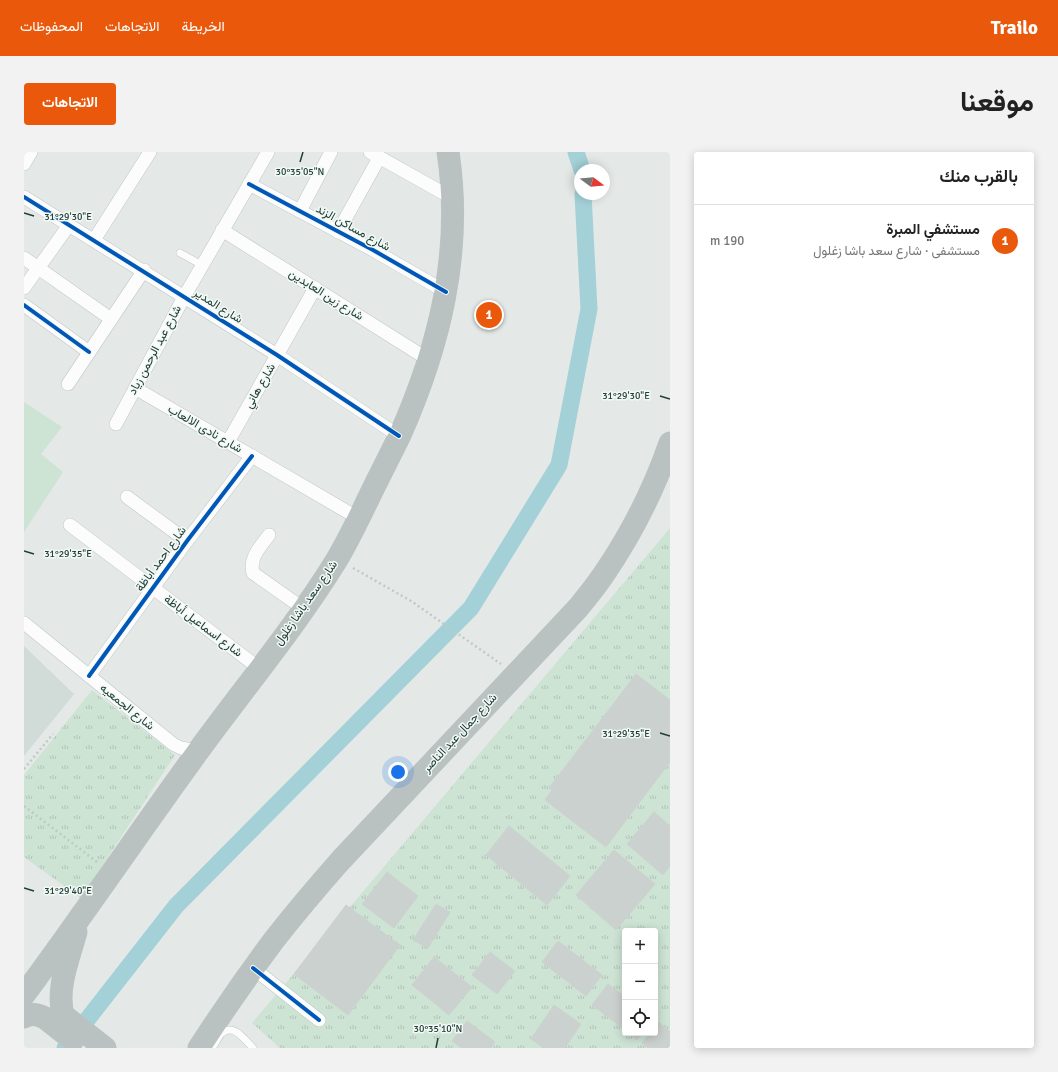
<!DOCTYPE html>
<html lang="ar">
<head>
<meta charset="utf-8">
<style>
  body { margin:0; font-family:Signika,Vazirmatn,sans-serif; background:#f2f2f2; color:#222; direction:rtl }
  .controls { position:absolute; right:12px; bottom:12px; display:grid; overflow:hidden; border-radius:4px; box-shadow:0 2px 10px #0003 }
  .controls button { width:36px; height:36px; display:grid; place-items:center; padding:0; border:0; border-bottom:1px solid #e0e0e0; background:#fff; color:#222; font:20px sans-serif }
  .compass { position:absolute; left:550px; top:12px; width:36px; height:36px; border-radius:50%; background:#fff; box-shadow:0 2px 10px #0003; rotate:106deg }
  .you { position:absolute; left:374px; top:620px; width:14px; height:14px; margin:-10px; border:3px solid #fff; border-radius:50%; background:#1a73e8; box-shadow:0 0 0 6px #1a73e833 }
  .badge { display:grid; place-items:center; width:26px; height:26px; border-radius:50%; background:#ea580c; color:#fff; font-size:13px; font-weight:700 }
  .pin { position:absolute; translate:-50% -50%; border:2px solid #fff; box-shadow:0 1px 4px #0006 }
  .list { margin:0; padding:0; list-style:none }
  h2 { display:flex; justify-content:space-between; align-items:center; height:52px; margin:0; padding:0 16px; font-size:17px }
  h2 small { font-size:13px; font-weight:400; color:#767676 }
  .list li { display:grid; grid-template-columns:26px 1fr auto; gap:12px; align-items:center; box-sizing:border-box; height:72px; padding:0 16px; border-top:1px solid #e0e0e0 }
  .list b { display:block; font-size:15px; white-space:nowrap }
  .list p { margin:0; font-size:13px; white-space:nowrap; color:#767676 }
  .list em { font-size:13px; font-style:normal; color:#767676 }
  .icon { flex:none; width:22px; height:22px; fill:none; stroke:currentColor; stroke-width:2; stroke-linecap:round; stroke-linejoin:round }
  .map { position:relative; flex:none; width:646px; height:896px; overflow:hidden; direction:ltr; border-radius:4px }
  header { display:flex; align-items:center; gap:24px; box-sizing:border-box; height:56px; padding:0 20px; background:#ea580c; color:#fff }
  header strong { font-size:19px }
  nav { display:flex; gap:22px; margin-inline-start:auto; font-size:14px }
  .intro { display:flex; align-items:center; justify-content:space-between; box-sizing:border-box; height:96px; padding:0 24px }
  h1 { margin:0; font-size:28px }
  .button { padding:10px 18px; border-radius:4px; background:#ea580c; color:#fff; font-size:14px; font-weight:700 }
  main { display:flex; gap:24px; padding:0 24px }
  aside { flex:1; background:#fff; border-radius:4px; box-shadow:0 2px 10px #0003 }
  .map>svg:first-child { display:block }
</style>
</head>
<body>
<header>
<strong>Trailo</strong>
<nav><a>الخريطة</a><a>الاتجاهات</a><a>المحفوظات</a></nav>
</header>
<div class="intro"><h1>موقعنا</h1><a class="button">الاتجاهات</a></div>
<main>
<aside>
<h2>بالقرب منك<small></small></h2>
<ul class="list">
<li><span class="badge">1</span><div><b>مستشفي المبرة</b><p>مستشفى · شارع سعد باشا زغلول</p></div><em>190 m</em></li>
</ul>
</aside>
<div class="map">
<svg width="646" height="896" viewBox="0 0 646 896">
  <defs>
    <pattern id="grass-tufts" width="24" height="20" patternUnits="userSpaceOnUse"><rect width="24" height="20" fill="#cde3d4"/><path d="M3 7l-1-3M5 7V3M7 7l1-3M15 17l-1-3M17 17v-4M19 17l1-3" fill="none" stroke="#b0c4b7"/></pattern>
  </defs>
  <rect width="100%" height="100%" fill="#e4e9e7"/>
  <polygon fill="#d1dbd7" points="0,494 50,542 0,604"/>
  <g fill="url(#grass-tufts)" fill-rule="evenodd">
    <path d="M 646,376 L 646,896 L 256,896 L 228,871 ZM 601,779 L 631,779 L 631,881 L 601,881 Z"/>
    <polygon points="68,538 151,603 57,746 0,705 0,623"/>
  </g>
  <polygon fill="#cde3d4" points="0,250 38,275 17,302 39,320 0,380"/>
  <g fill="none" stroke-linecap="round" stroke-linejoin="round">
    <g stroke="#a4d0d8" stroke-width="17">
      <polyline points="552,0 558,18"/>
      <polyline points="41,896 152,754 447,456 535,313 565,157 559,42"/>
    </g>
  </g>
  <g fill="#cbd1cf" stroke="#cdd2d0">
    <polygon points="612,522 646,548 646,610 582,695 521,648 528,638 525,636"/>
    <polygon points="630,660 646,674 646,714 639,723 603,692"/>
    <polygon points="485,674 546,724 523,753 462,703"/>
    <polygon points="590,698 631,732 592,778 552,743"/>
    <polygon points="363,720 394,744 370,776 338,752"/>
    <polygon points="412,752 426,760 404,796 389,788"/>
    <polygon points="322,753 376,793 324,863 270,822"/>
    <polygon points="534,789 578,823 562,844 518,810"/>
    <polygon points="466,800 491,819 473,842 448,823"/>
    <polygon points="410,805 448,835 425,863 388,833"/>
    <polygon points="584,832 601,845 601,878 568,853"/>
    <polygon points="530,853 557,872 541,896 520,896 507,887"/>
    <polygon points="443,869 471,890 467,896 438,896 428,889"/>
    <polygon points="635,870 646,880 646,896 624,896 618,891 626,881 631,881 631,875"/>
    <polygon points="604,881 618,881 613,888"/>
  </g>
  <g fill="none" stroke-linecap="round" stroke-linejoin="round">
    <defs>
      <g id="lane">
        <polyline points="156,101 178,113"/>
        <path d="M 188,896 C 191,892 194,886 197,882 C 209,870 221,888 229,896"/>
      </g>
      <g id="street">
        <polyline points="346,0 428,46"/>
        <polyline points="0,12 7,0"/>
        <polyline points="225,32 349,98 422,140"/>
        <polyline points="0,45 253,203 375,284"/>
        <polyline points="276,59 307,0"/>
        <polyline points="198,78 405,208"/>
        <polyline points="314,80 355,6"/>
        <polyline points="70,88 126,0"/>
        <polyline points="0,106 87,167"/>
        <polyline points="0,136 45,73"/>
        <polyline points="0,153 65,200"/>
        <polyline points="44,232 120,118"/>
        <polyline points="111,236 334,366"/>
        <polyline points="92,272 160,145 244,0"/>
        <polyline points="204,290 291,136"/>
        <polyline points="103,345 163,389"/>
        <polyline points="46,373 236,517"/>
        <path d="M 245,383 C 236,395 225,406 229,421 L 280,457"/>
        <polyline points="0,471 149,592 157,596 174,599"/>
        <polyline points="65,524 163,389 228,304"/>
        <polyline points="229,816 295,868"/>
      </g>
      <g id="highway">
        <path d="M 52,780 C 45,806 32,836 39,863 L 81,896"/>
        <path d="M 0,843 C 60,762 116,679 175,598 C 221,535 271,475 312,409 C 327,384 339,357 352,331 C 360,315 368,299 376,283 C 416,193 439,99 424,0"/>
        <path d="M 0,865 C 8,861 13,862 21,866 L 49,888"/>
        <path d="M 175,896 C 199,859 224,823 250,788 C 272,760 294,734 317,708 L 554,456 C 563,445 572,434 580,422 C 608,381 630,337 646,291"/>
      </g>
    </defs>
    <use href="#lane" stroke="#c1c6c4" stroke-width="8"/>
    <use href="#street" stroke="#c1c6c4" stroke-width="14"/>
    <use href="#highway" stroke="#bcc5c3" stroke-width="23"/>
    <g stroke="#c1c9c7" stroke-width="2.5" stroke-dasharray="2 3" stroke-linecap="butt">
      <polyline points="329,416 387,449 477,512"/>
      <polyline points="0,617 29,582"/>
      <polyline points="0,654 73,710"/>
    </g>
    <use href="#lane" stroke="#fbfcfb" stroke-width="7"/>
    <use href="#street" stroke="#fbfcfb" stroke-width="13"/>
    <use href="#highway" stroke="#bac2c1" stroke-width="22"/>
    <defs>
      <g id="cycleway">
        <polyline points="225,32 349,98 422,140"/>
        <polyline points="0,45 253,203 375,284"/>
        <polyline points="0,153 65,200"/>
        <polyline points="65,524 163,389 228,304"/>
        <polyline points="229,816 295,868"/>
      </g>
    </defs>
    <use href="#cycleway" stroke="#f2f9f5" stroke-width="6"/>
    <use href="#cycleway" stroke="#0057b8" stroke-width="4"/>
  </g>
  <path fill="none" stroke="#213d37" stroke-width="1.5" d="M 276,10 L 279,0M 0,61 L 10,64M 636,244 L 646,247M 0,399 L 10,402M 636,581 L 646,584M 0,736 L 10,739M 412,896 L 414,886"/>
  <g text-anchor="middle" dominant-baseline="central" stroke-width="3" stroke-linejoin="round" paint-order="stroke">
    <g font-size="12" fill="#213d37" stroke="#f2f9f5">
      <text transform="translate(329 76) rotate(29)">شارع مساكن الزند</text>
      <text transform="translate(302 143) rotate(32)">شارع زين العابدين</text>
      <text transform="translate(194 154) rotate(32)">شارع المدير</text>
      <text transform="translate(131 198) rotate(-62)">شارع عبد الرحمن زياد</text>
      <text transform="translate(236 234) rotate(-60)">شارع هاني</text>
      <text transform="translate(181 277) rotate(30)">شارع نادى الالعاب</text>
      <text transform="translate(137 407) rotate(-54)">شارع احمد أباظة</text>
      <text transform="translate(282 451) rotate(-55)">شارع سعد باشا زغلول</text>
      <text transform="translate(179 474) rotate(37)">شارع اسماعيل أباظة</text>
      <text transform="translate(103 555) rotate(39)">شارع الجمعيه</text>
      <text transform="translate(436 581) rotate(-47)">شارع جمال عبد الناصر</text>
    </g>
  </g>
  <g font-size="10" text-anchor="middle" fill="#213d37" stroke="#f2f9f5" stroke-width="3" stroke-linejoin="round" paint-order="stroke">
    <text x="276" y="23">30°35'05"N</text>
    <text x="44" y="68">31°29'30"E</text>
    <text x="602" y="247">31°29'30"E</text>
    <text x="44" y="405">31°29'35"E</text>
    <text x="602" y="585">31°29'35"E</text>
    <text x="44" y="742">31°29'40"E</text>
    <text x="414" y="880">30°35'10"N</text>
  </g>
</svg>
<div class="controls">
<button>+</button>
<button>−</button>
<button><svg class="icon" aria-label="locate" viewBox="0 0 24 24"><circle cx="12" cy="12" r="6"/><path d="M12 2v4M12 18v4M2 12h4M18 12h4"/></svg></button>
</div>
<svg class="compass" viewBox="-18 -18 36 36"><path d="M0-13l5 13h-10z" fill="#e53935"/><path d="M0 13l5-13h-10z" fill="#767676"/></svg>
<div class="you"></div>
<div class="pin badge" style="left:465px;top:163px">1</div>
</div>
</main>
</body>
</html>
